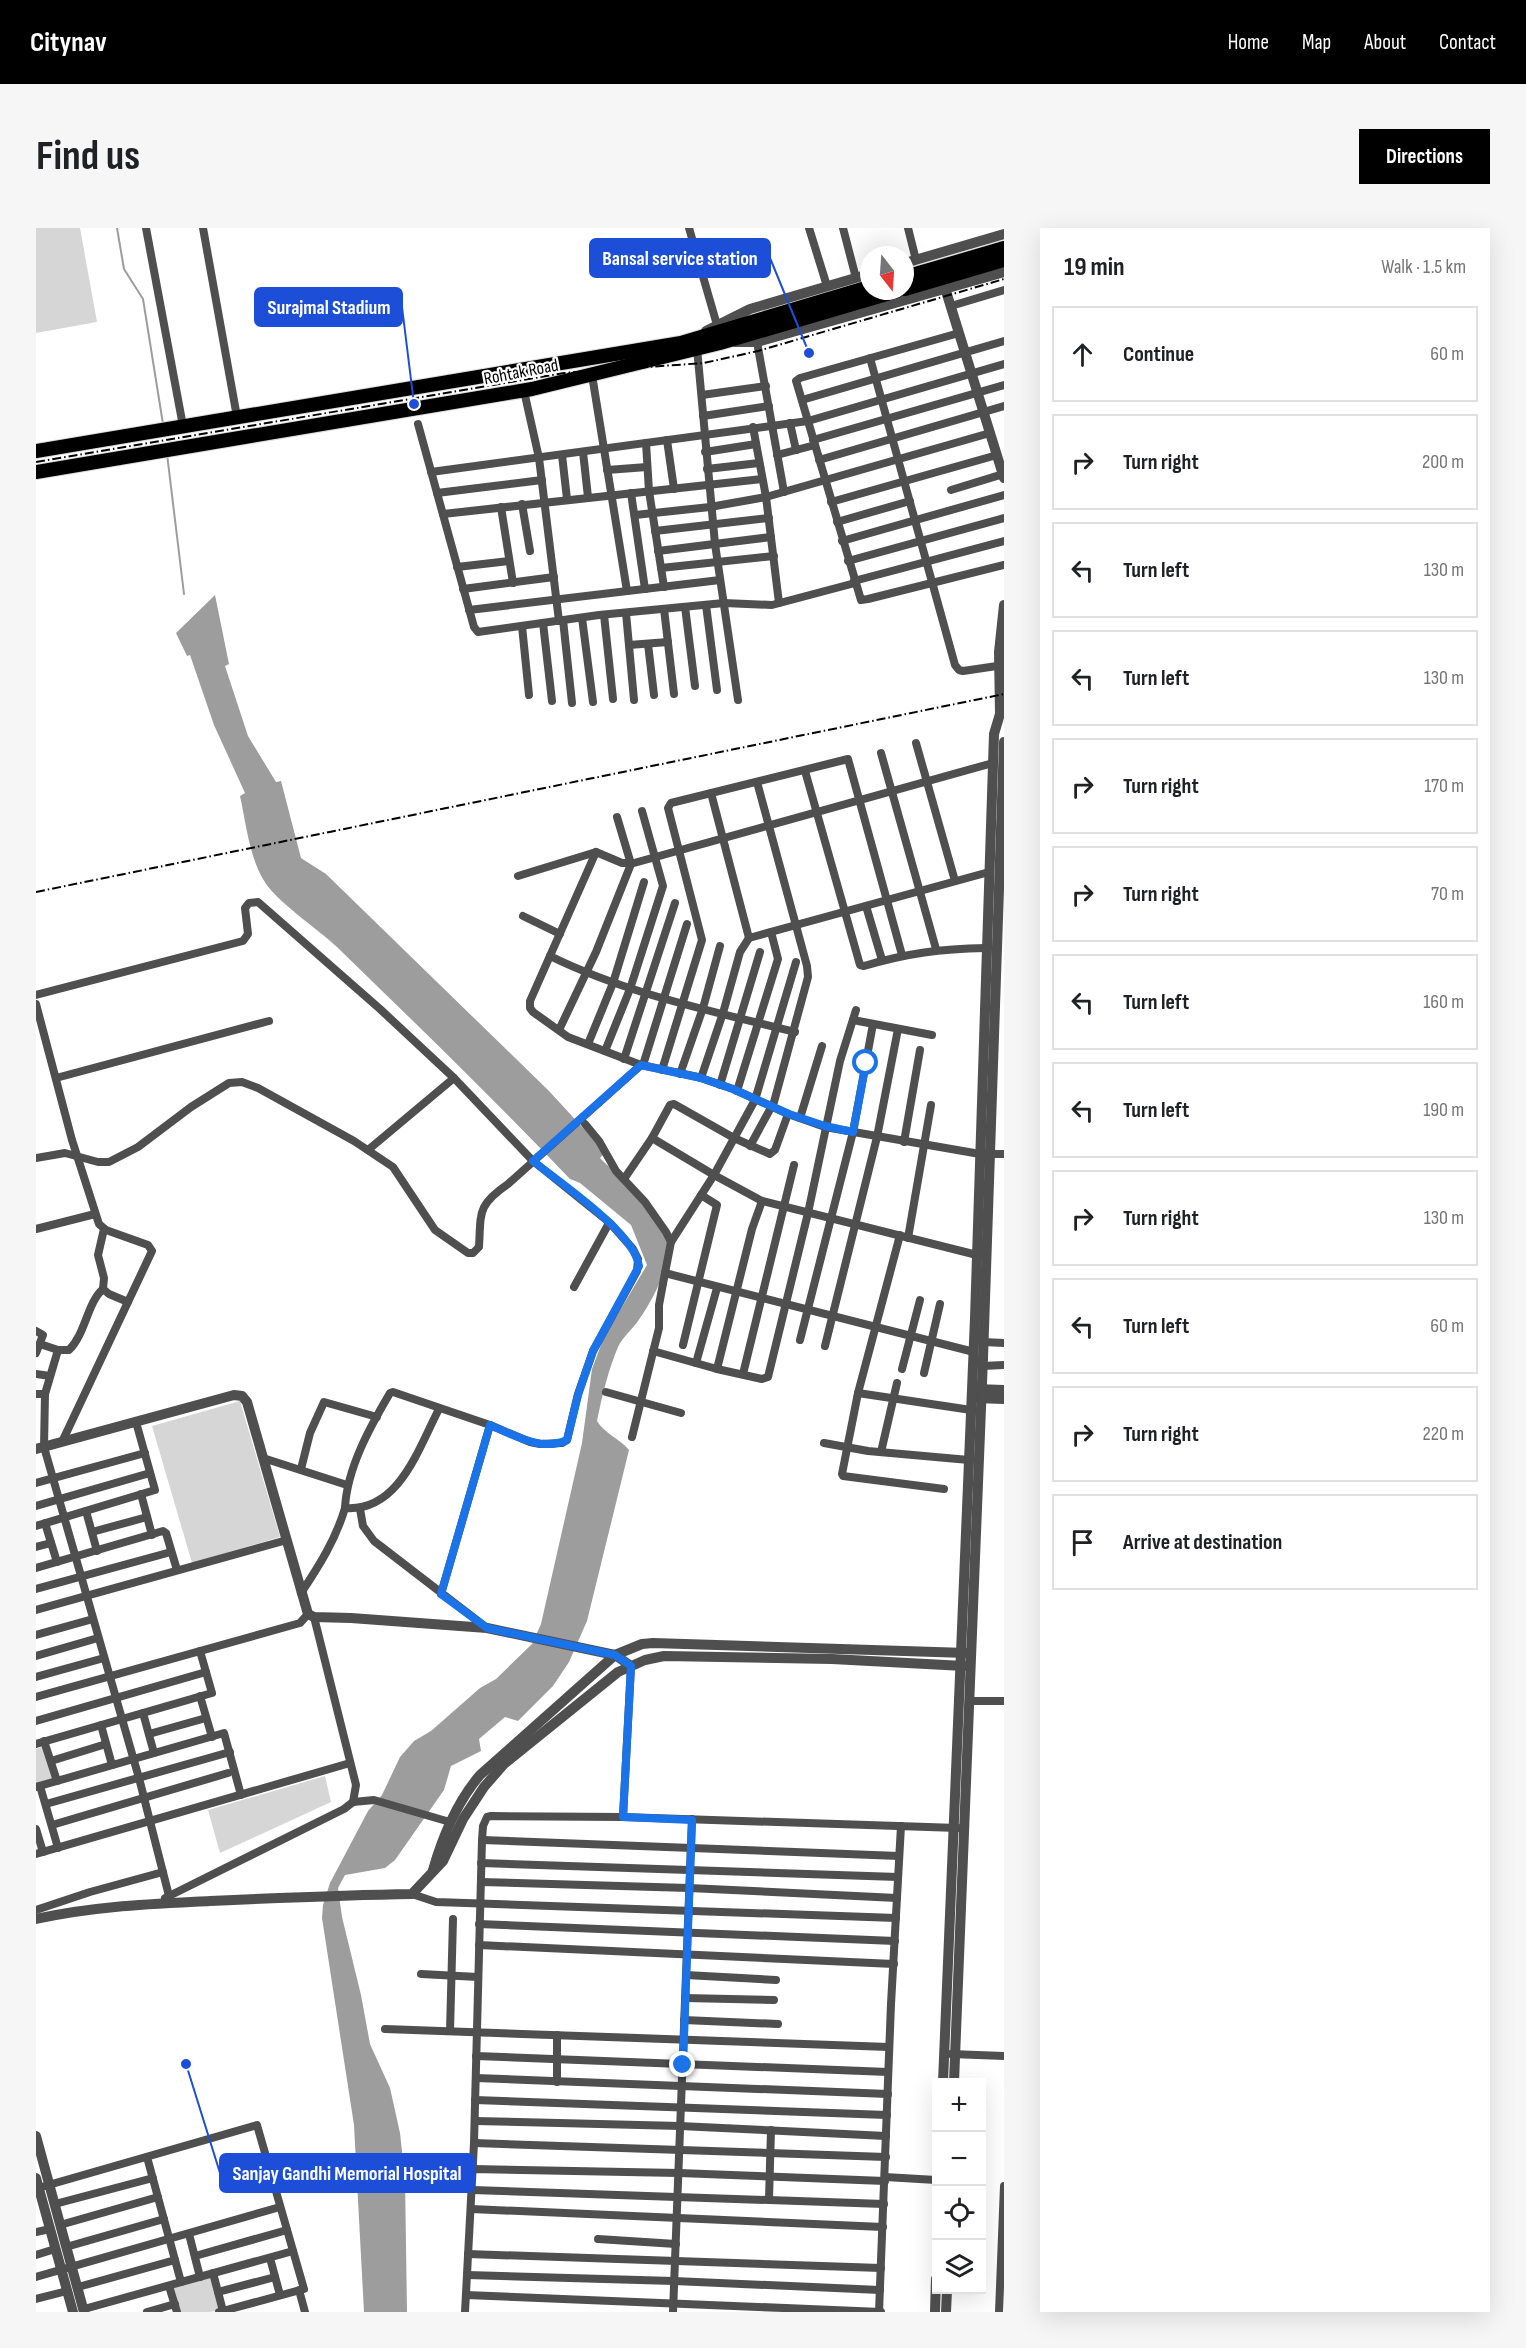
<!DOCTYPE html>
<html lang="en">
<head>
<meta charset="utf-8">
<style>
  body { margin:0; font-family:"Sofia Sans Condensed",sans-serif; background:#f6f6f6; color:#202124 }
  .controls { position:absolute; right:18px; bottom:18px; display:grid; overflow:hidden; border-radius:0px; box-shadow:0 6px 24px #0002 }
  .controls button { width:54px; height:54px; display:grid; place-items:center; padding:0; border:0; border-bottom:2px solid #e0e0e0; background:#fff; color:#202124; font:30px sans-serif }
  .compass { position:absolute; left:824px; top:18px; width:54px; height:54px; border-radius:50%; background:#fff; box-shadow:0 6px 24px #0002; rotate:163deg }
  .stop { position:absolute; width:18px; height:18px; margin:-14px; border:4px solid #1a73e8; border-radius:50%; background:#fff }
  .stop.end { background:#1a73e8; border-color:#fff; box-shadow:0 2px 6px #0008 }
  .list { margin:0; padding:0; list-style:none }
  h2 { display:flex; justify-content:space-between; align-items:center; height:78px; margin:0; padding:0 24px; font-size:26px }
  h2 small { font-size:20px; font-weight:400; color:#757577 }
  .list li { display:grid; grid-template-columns:39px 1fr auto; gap:18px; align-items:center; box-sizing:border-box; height:96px; margin:0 12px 12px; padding:0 12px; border:2px solid #e0e0e0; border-radius:0px }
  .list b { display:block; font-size:22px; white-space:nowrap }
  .list em { font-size:20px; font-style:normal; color:#757577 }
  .icon { flex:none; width:33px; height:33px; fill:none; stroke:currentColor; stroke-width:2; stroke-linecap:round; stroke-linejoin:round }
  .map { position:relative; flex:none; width:968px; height:2084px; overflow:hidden; border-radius:0px }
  header { display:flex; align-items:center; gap:36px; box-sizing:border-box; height:84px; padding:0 30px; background:#000; color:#fff }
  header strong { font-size:28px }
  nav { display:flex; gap:33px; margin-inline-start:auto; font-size:21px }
  .intro { display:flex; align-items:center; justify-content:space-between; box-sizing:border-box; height:144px; padding:0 36px }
  h1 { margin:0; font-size:42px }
  .button { padding:15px 27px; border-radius:0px; background:#000; color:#fff; font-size:21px; font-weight:700 }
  main { display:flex; gap:36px; padding:0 36px }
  aside { flex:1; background:#fff; border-radius:0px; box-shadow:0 6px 24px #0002 }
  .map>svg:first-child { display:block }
</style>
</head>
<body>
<header>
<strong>Citynav</strong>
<nav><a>Home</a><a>Map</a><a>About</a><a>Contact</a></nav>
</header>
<div class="intro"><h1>Find us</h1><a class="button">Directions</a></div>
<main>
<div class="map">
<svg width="968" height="2084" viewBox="0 0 968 2084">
  <rect width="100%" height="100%" fill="#fff"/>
  <g fill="#d6d6d6">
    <polygon points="0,0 44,0 61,94 0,105"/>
    <polygon points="204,1173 244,1309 156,1335 116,1198"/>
    <polygon points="9,1518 18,1551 0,1556 0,1521"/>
    <polygon points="289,1548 295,1574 184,1625 172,1582"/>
    <polygon points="177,2047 186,2081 174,2084 143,2084 136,2059"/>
  </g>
  <path fill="#9d9d9d" d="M 179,367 L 193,436 L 189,438 L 212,508 L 240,554 L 245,553 L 265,630 L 290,646 L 513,863 L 569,924 L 564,930 C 586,952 616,976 629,1005 C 640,1029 618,1070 604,1090 C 598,1100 587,1108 582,1119 C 572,1143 566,1168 561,1193 C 569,1206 583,1210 593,1222 L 551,1393 L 533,1434 L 517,1458 L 482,1493 L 469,1489 L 443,1511 L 445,1523 L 415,1538 L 408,1562 L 359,1632 L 349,1640 L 309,1647 L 302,1660 L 306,1689 L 325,1767 L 334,1816 L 354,1860 L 364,1905 L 369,1951 L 371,2084 L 328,2084 L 318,1897 L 286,1690 L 287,1677 L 294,1655 L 332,1583 L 346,1567 L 364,1529 L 378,1513 L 395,1503 L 444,1460 L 460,1451 L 496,1416 L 505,1396 L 546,1215 L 556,1141 L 568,1109 L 611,1037 L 595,997 L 544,955 L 534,951 C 458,871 379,795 301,719 C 282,701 238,672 227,651 C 213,627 210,595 204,568 L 209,565 L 178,497 L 154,427 L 151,428 L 140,405 Z"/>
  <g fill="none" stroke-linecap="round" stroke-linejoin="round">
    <g stroke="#9d9d9d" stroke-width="2">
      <polyline points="81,0 88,41 107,71 127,196"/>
      <polyline points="131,226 148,366"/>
    </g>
    <defs>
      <g id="trunk">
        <polyline points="869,49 968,20"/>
        <polyline points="869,61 968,32"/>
        <polyline points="0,223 645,115 833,59"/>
        <polyline points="0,244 496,161 684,115 861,63"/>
      </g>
    </defs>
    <use href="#trunk" stroke="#dbdbdb" stroke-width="16"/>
    <g stroke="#4f4f4f" stroke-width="8">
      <polyline points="110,0 147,198"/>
      <polyline points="167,0 201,189"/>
      <polyline points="653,0 681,97"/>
      <polyline points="773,0 791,58"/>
      <polyline points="807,0 820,50"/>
      <polyline points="872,0 880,32"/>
      <polyline points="915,78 968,62"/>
      <polyline points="923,105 764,150 760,153 761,156 825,372 832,371 968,337"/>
      <polyline points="721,114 748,264"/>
      <polyline points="661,120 679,316 702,472"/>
      <polyline points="834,130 919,437 923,442 927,443 968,437"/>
      <polyline points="556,147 591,363"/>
      <polyline points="488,163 503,230 523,393"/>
      <polyline points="666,167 730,158"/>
      <polyline points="766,172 968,113"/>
      <polyline points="667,188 733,178"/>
      <polyline points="754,195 760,222"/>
      <polyline points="382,196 438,399 442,404 563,387 688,375 736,377 819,355"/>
      <polyline points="717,199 730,269 743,375"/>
      <polyline points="631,212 638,261"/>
      <polyline points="777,212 968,157"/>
      <polyline points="610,215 613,263 628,359"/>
      <polyline points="547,224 552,269"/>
      <polyline points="669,224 720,216"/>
      <polyline points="526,227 531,271"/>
      <polyline points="741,227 779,217"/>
      <polyline points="783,232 968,178"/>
      <polyline points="671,241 723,235"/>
      <polyline points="571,242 611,239"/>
      <polyline points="395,244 772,193 968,136"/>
      <polyline points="915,262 967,246"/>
      <polyline points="401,265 506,252"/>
      <polyline points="595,265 609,361"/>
      <polyline points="795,274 961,227"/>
      <polyline points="486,276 494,323"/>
      <polyline points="465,279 477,355"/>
      <polyline points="407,286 726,251"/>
      <polyline points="599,287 674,279 730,269 954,205"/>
      <polyline points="801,294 874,273"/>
      <polyline points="619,303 733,290"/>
      <polyline points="806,313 968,267"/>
      <polyline points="622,323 735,309"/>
      <polyline points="812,333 968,290"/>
      <polyline points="421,339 473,333"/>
      <polyline points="625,340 738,328"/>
      <polyline points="818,353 968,313"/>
      <polyline points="427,361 518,349"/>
      <polyline points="670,377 681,462"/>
      <polyline points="649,379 659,458"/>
      <polyline points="628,381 638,466"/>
      <polyline points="433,382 684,352"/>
      <polyline points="590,385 598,472"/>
      <polyline points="568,387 577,471"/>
      <polyline points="546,390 557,474"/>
      <polyline points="527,392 536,475"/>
      <polyline points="507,395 516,473"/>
      <polyline points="486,398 493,467"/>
      <polyline points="612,416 618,467"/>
      <polyline points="593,417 632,414"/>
      <polyline points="880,515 919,653"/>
      <polyline points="845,525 900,721"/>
      <path d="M 769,543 L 824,737 L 828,738 C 872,725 904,721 950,720"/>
      <polyline points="675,565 713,710 953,644"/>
      <polyline points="560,624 494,773 494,780 497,784 532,809 605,837 662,849 697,861 752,886 789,899 944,926 968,926"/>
      <polyline points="482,648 560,624 586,635 598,635 957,535"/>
      <polyline points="830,678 846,732"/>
      <polyline points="487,688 524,706"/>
      <path d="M 514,728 C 591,766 676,783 759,804"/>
      <path d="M 0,767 L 207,713 L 212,706 L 209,680 L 213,675 L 222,674 L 344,781 L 418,850 L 497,933 L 574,995 L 597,1021 L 602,1031 L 601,1043 L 557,1123 L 542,1166 L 531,1212 L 526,1215 L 504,1216 L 494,1214 L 454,1197 L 357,1164 L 354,1165 C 334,1199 311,1240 309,1280"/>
      <polyline points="0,776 36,912 63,996 70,1002 112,1017 116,1023 26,1214"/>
      <polyline points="817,792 896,807"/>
      <polyline points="523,802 560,724 595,636 581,589"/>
      <polyline points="552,816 577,755 608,654"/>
      <polyline points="569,823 594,761 627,658 606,583"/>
      <polyline points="588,831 639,675"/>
      <polyline points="607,837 651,696"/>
      <polyline points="626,842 666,712 632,580 635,575 812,531 866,727"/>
      <polyline points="644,846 667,780 684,718"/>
      <polyline points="20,850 233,793"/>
      <polyline points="665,850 687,785 704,724 713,710"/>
      <polyline points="684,857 724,724"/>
      <polyline points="701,863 742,731 735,704"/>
      <polyline points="764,890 786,818"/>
      <polyline points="549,896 563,913 580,943 609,974 630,1004 635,1014 629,1045 938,1124"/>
      <polyline points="616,910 634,877 638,876 698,910 734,926 739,922 752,886"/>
      <polyline points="868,914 884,822"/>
      <polyline points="714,918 738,874 772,749 771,738 721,554"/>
      <polyline points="332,922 418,850"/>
      <path d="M 0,930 L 29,925 L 62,934 L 73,934 L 102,919 L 155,879 L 193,855 L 206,854 L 222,860 L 318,913 L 357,939 L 399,1002 L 432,1025 L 437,1025 L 443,1019 C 445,985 441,977 472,956 L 605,837"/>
      <polyline points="588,951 616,910 678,947 726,973 941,1027"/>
      <polyline points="0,1001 59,986"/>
      <polyline points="68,1001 62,1027 68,1050 67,1061 73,1066 92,1074"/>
      <polyline points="864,1007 822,1165 806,1246 807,1248 908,1261"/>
      <polyline points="872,1010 895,877"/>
      <polyline points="635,1014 678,947 719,872 760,734"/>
      <polyline points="538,1059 573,995"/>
      <polyline points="0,1103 7,1107 0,1125"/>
      <polyline points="764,1112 817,904 837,796"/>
      <polyline points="947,1114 968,1115"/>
      <path d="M 4,1116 L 22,1122 L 33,1122 C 50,1105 51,1075 67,1061"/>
      <polyline points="647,1117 681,977 665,967"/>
      <polyline points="789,1118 841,909 862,801"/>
      <polyline points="617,1123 681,1141 726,1151 732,1149 772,985 804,833 820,782"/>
      <polyline points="660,1135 681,1060"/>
      <polyline points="946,1138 968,1137"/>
      <polyline points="681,1141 716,1001 726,973"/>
      <polyline points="866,1141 884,1072"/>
      <polyline points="888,1145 904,1076"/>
      <polyline points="0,1146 14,1148"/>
      <polyline points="707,1146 758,937"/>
      <polyline points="570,1164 645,1185"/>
      <polyline points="822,1165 935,1182"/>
      <polyline points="0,1166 9,1166 8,1219 103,1550 133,1668"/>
      <polyline points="9,1166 22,1122"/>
      <polyline points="596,1209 623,1100 623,1077 629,1045"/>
      <polyline points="788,1215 832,1223 933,1232"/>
      <polyline points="845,1224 861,1155"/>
      <polyline points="227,1230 311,1257"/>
      <polyline points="265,1241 274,1205 288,1174 341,1189"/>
      <polyline points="0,1255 109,1225"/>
      <polyline points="105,1266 116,1307"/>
      <polyline points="0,1278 114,1245"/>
      <polyline points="324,1281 327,1298 338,1313 451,1400"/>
      <polyline points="50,1283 61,1323"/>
      <polyline points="9,1295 21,1334"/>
      <polyline points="0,1298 119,1262 100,1194"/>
      <polyline points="56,1304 111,1289"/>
      <polyline points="0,1319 15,1315"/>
      <polyline points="0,1340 127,1303 130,1305 141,1342"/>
      <polyline points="0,1361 135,1324"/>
      <path d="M 265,1365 C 283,1338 300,1311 309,1280 C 363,1284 382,1221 403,1181"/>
      <polyline points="405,1366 454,1197"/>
      <polyline points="0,1382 251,1312"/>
      <polyline points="0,1407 57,1391"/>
      <polyline points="0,1428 62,1410"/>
      <polyline points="0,1449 68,1430"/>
      <polyline points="164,1468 176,1509"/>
      <polyline points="0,1469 264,1395 272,1386"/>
      <polyline points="933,1473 968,1473"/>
      <polyline points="107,1485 118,1525"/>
      <polyline points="0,1493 170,1444"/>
      <polyline points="65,1497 76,1537"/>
      <polyline points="113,1506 170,1490"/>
      <polyline points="8,1513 21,1553"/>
      <polyline points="0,1516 176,1465 164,1423"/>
      <polyline points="15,1533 70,1516"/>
      <polyline points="4,1558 22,1620"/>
      <polyline points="0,1559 188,1505 205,1567"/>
      <polyline points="317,1574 338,1572 414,1594"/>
      <polyline points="10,1576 194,1524"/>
      <polyline points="587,1589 595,1438"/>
      <polyline points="16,1597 192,1545"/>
      <polyline points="0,1601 7,1624"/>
      <polyline points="446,1612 863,1628"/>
      <polyline points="0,1626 314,1535"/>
      <polyline points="445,1635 862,1649"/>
      <polyline points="445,1654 653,1660 861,1670"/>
      <polyline points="376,1666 400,1674 860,1690"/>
      <polyline points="129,1670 308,1581 317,1574 320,1557 278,1389"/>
      <polyline points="0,1682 54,1664 127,1644"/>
      <polyline points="443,1696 859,1713"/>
      <polyline points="443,1717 858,1736"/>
      <polyline points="385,1746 442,1749"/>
      <polyline points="650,1747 740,1752"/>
      <polyline points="649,1770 738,1772"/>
      <polyline points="648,1792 742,1796"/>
      <polyline points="349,1801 853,1819"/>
      <polyline points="414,1803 417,1691"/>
      <polyline points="521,1807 521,1854"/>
      <polyline points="915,1826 968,1828"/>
      <polyline points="440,1828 852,1844"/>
      <polyline points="440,1850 852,1866"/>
      <polyline points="439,1872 851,1887"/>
      <polyline points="439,1893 644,1898 850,1908"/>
      <polyline points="438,1915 850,1929"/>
      <polyline points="111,1929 145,2054"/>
      <polyline points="849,1949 900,1952"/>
      <polyline points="235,1950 437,1941 643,1945 849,1953"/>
      <polyline points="9,1958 221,1897 268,2061 183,2084"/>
      <polyline points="436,1962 848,1976"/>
      <polyline points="733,1971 735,1902"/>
      <polyline points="19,1976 117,1950"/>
      <polyline points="435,1981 847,1999"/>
      <polyline points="24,1997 122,1969"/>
      <polyline points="0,2004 14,2001"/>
      <polyline points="153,2006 164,2049"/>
      <polyline points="562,2011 640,2016"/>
      <polyline points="30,2019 128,1991"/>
      <polyline points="432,2026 845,2040"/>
      <polyline points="0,2027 19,2021"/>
      <polyline points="159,2028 251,2002"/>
      <polyline points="234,2030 244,2067"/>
      <polyline points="177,2045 187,2083"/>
      <polyline points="431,2047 638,2053 844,2062"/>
      <polyline points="0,2049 244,1979"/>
      <polyline points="133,2058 141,2084"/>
      <polyline points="42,2059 139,2032"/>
      <polyline points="263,2062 269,2084"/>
      <polyline points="182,2064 239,2049"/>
      <polyline points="430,2067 845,2084"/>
      <polyline points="0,2071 31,2063"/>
      <polyline points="48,2081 257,2023"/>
      <polyline points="111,2084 139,2076"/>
      <polyline points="429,2084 438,1915 446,1612 447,1598 451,1589 455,1588 587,1589 922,1600"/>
      <polyline points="637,2084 656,1591"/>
      <polyline points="843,2084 855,1776 865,1598"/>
      <polyline points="963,2084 968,1958"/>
    </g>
    <g stroke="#4f4f4f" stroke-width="10">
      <polyline points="869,35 968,6"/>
      <polyline points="909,60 968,250"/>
      <polyline points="670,103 714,81 833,46"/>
      <polyline points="699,114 721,114 968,44"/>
      <polyline points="939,1161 968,1162"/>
      <polyline points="938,1170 968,1171"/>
      <polyline points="0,1221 198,1167 206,1168 211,1174 272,1386 278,1389 315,1390 451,1400 579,1427 595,1438"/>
      <path d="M 397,1642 C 407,1607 421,1574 444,1547 L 579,1427 L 606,1416 L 617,1415 L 931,1425"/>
      <path d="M 0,1691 C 57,1678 116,1676 174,1673 C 241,1670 309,1667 376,1666 L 407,1633 L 427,1591 L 448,1559 L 468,1536 L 582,1444 L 609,1432 L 628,1428 L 796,1431 L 928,1438"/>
      <polyline points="907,1854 939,1090 958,506 964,486 963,424 968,377"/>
      <polyline points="918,1854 947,1130 968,514"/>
      <polyline points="0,1908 48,2084"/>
      <polyline points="0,1950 37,2084"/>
      <polyline points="899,2084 900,2051"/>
      <polyline points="910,2084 911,2062"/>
    </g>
    <use href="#trunk" stroke="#000" stroke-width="14"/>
    <g stroke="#000" stroke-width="2" stroke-dasharray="9 3 1.5 3" stroke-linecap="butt">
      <polyline points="0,234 528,145 668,135 722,123 968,51"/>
      <polyline points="0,664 968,466"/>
    </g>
  </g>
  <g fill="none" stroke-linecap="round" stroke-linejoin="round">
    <path stroke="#1a73e8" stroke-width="8" d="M 647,1837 L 656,1592 L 587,1589 L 595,1438 L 579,1427 L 451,1400 L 405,1366 L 454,1197 C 478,1207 505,1224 531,1212 L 542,1167 L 557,1123 L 603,1038 C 598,1004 524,955 497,933 L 605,837 L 665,850 L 697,861 L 753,886 L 789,898 L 817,904 L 830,835"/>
  </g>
  <g text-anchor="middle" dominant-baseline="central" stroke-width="4.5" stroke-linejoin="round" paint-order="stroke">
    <g font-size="18" fill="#000" stroke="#fff">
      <text transform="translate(485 144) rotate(-11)">Rohtak Road</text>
    </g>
  </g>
  <path fill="none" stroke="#1d4ed8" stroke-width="2" d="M773 125L734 30M378 176L366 79M150 1836L184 1945"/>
  <g fill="#1d4ed8" stroke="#fff" stroke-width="2">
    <circle cx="773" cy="125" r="6"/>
    <circle cx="378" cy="176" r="6"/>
    <circle cx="150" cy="1836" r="6"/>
  </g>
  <g fill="#1d4ed8" stroke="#1d4ed8" stroke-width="2">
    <rect x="554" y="11" width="180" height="38" rx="6"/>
    <rect x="219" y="60" width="147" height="38" rx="6"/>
    <rect x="184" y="1926" width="254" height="38" rx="6"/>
  </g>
  <g font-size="20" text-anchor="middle" font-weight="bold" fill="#fff">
    <text x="644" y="37">Bansal service station</text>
    <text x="293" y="86">Surajmal Stadium</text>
    <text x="311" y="1952">Sanjay Gandhi Memorial Hospital</text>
  </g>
</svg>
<div class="controls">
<button>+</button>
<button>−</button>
<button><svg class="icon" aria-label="locate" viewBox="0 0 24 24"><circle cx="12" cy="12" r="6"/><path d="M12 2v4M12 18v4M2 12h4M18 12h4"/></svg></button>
<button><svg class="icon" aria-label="layers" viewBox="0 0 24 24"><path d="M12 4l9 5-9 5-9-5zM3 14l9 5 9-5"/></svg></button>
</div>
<svg class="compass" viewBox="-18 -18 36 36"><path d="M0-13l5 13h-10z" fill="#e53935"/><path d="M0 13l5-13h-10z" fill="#757577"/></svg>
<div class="stop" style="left:830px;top:835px"></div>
<div class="stop end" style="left:647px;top:1837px"></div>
</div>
<aside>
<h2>19 min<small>Walk · 1.5 km</small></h2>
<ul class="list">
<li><svg class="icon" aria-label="ahead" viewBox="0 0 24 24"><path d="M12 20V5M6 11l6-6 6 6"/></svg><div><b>Continue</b></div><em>60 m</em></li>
<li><svg class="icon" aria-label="right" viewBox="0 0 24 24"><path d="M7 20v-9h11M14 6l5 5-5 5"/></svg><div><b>Turn right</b></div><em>200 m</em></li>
<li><svg class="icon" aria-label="left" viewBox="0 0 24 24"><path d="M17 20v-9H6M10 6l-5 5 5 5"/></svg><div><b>Turn left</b></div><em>130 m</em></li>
<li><svg class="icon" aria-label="left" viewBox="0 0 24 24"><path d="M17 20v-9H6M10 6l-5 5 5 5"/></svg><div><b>Turn left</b></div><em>130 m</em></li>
<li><svg class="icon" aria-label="right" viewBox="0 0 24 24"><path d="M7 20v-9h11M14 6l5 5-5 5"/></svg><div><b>Turn right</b></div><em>170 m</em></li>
<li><svg class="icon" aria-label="right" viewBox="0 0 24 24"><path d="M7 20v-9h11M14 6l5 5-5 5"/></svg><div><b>Turn right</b></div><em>70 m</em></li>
<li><svg class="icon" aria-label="left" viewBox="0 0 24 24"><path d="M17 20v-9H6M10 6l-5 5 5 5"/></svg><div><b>Turn left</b></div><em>160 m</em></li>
<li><svg class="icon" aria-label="left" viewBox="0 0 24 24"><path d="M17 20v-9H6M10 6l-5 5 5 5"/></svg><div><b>Turn left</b></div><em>190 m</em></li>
<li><svg class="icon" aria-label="right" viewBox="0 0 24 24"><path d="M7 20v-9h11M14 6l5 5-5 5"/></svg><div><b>Turn right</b></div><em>130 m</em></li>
<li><svg class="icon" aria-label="left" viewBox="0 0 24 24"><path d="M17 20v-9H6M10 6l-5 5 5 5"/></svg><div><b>Turn left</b></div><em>60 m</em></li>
<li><svg class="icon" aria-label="right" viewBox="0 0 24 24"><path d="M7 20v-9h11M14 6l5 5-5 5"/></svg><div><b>Turn right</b></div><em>220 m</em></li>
<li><svg class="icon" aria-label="arrive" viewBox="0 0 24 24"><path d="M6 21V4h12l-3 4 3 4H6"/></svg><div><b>Arrive at destination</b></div></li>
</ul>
</aside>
</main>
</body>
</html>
